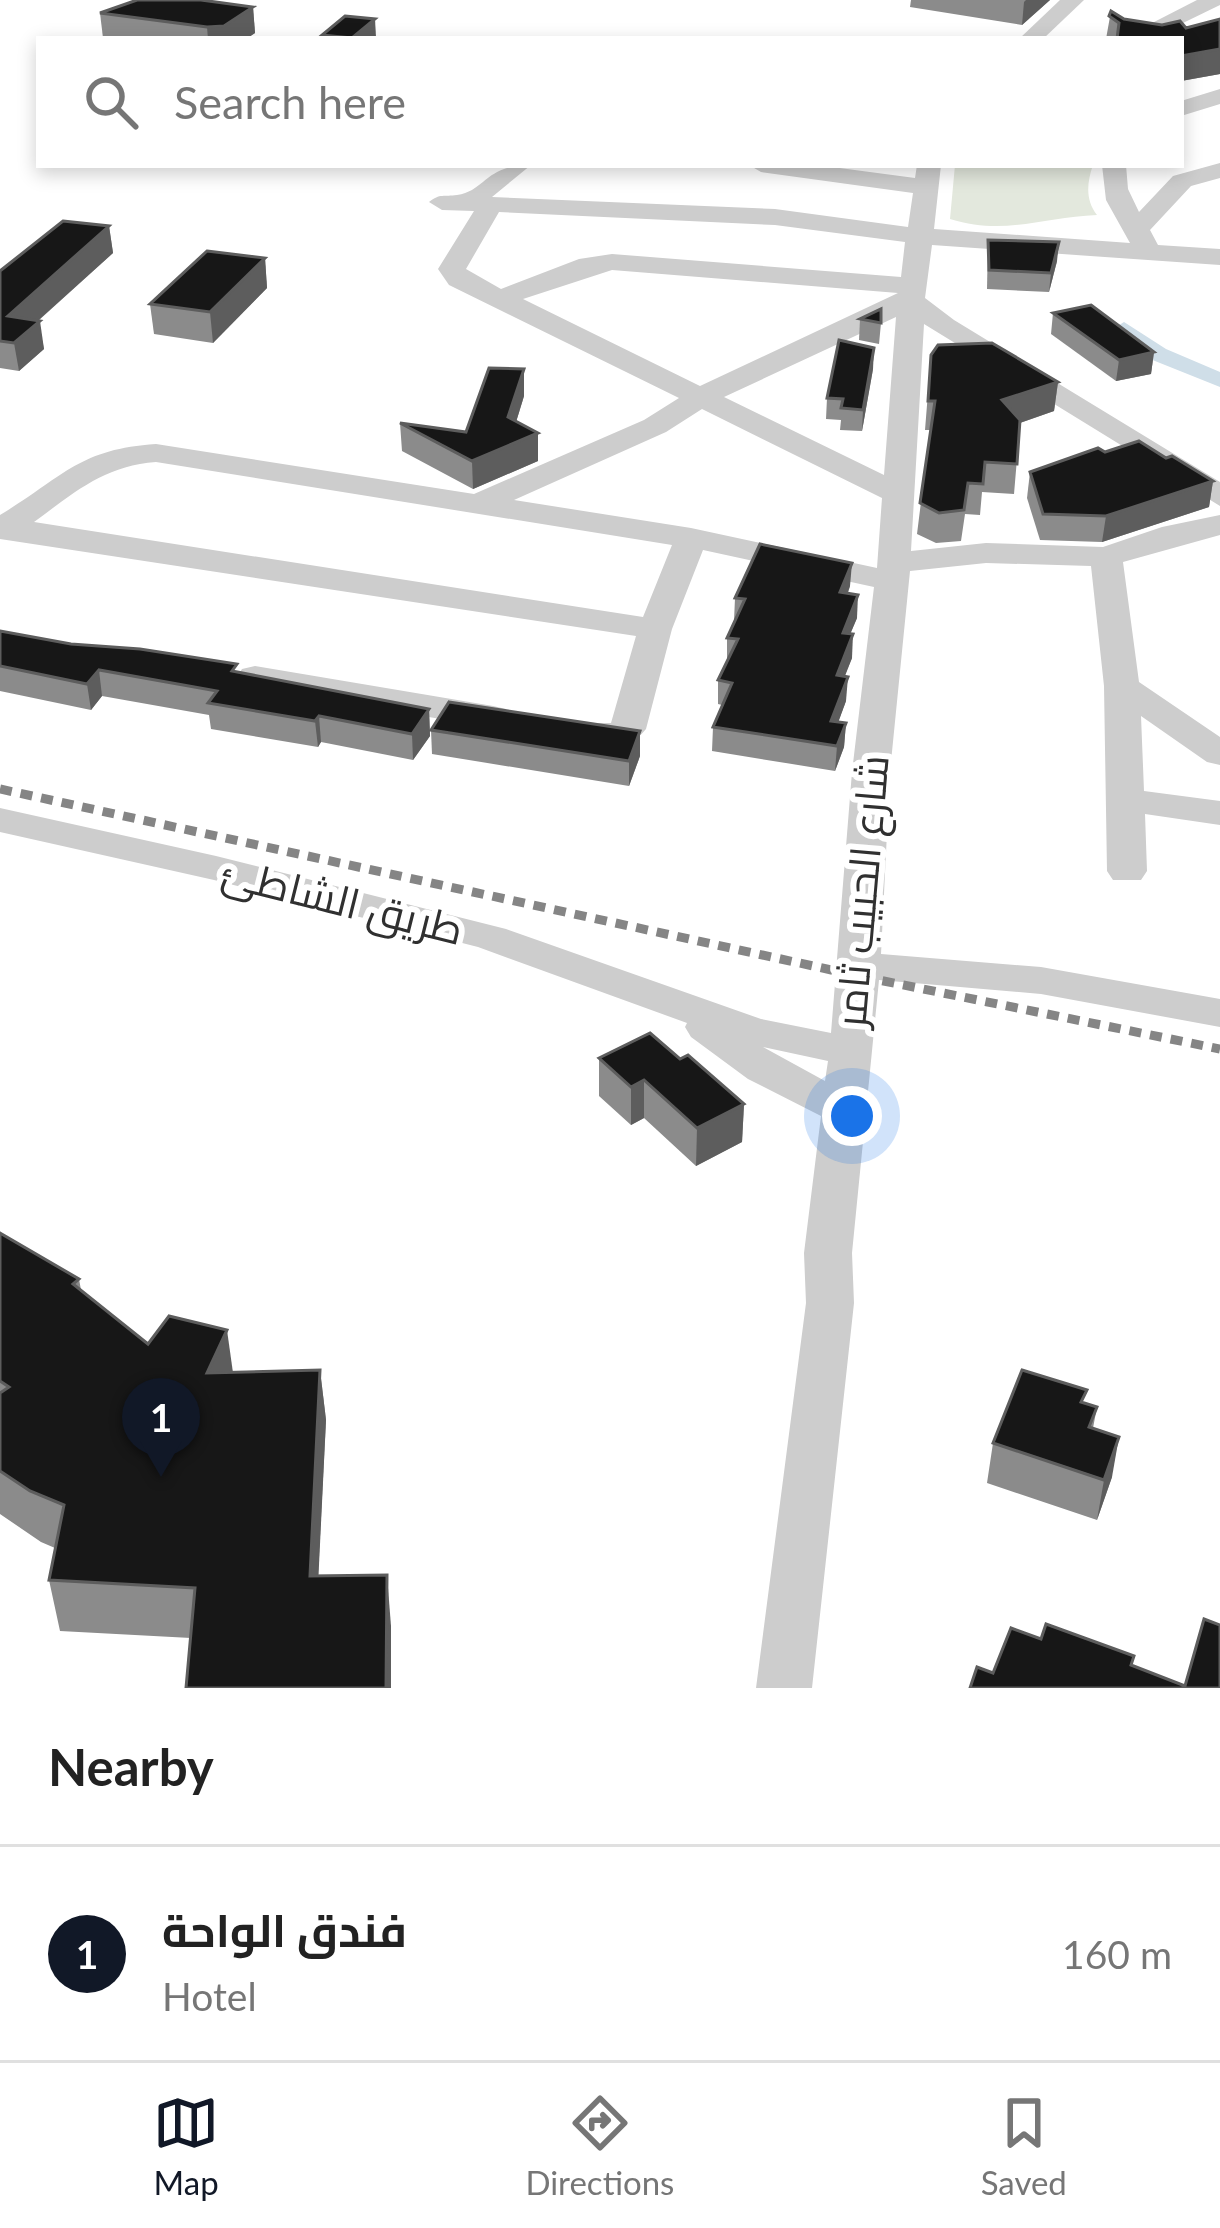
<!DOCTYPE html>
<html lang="en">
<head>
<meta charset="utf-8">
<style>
  body { margin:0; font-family:Lato,Cairo,sans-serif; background:#f2f2f2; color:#222 }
  .you { position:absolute; left:852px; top:1116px; width:42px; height:42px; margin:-30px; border:9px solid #fff; border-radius:50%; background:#1a73e8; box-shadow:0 0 0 18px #1a73e833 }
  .badge { display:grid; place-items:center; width:78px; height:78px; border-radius:50%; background:#111827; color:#fff; font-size:39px; font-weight:700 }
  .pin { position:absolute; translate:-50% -99px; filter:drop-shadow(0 3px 6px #0008) }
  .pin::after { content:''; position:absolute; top:63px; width:42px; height:36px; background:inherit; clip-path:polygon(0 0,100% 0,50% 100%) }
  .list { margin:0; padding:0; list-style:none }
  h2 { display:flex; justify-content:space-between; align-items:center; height:156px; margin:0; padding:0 48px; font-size:51px }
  h2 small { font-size:39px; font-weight:400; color:#767676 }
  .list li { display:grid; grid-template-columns:78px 1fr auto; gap:36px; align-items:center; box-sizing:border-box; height:216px; padding:0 48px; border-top:3px solid #e0e0e0 }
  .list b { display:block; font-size:45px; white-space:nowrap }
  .list p { margin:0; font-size:39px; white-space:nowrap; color:#767676 }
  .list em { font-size:39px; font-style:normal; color:#767676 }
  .icon { flex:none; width:66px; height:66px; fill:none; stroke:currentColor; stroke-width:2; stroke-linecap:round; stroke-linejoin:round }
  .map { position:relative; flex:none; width:1220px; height:1688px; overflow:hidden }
  .search { position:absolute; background:#fff; box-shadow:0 6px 18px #0003; left:36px; right:36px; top:36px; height:132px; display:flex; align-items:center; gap:30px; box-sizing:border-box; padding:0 42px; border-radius:0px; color:#767676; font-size:45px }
  .sheet { height:372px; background:#fff }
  nav { display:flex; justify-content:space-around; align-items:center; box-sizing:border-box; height:168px; border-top:3px solid #e0e0e0; background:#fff; font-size:33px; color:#767676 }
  nav a { display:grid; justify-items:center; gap:6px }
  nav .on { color:#111827 }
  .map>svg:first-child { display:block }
</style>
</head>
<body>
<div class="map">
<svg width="1220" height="1688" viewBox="0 0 1220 1688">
  <rect width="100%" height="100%" fill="#fff"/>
  <path fill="#e3e8dd" d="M 955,165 L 1093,165 C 1087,182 1085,200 1097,215 C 1043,217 1005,236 950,219 Z"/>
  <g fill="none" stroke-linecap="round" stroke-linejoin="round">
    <polygon fill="#cfdee8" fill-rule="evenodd" points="1124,322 1166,349 1220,372 1220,387 1150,359 1116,334 1113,329"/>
    <g fill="#cdcdcd" fill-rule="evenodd">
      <polygon points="1060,0 1084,0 1043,39 1019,39"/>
      <polygon points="1197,0 1220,0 1220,5 1150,39 1121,39"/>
      <polygon points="1220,89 1220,104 1181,116 1181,101"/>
      <path d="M 1220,163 L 1220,178 L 1191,186 L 1150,230 L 1158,245 L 1220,249 L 1220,265 L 932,245 L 925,298 L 954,320 L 1220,482 L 1220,506 L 924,324 L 911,551 L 986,543 L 1103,547 L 1162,527 L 1220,515 L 1220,535 L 1123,562 L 1139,682 L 1220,737 L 1220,765 L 1207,762 L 1141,716 L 1144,791 L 1220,801 L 1220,825 L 1145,814 L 1147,871 L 1141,880 L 1113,880 L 1107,871 L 1104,686 L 1091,566 L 986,563 L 910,571 L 890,772 L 881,954 L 1041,967 L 1220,999 L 1220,1027 L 1041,994 L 879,980 L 852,1253 L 854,1303 L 812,1688 L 756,1688 L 806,1303 L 804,1253 L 821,1116 L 748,1079 L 691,1037 L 685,1027 L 687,1023 L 478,947 L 214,880 L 0,832 L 0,808 L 216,856 L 506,929 L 761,1019 L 831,1033 L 852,772 L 874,587 L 703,550 L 672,629 L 646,729 C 626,755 595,746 567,739 L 562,731 L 567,723 L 611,723 L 636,636 L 0,539 L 0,515 C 62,478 78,449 156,444 L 474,494 L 644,420 L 679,398 L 449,285 L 438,269 L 474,211 L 442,210 L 429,202 C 440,193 444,197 457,195 C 487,190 484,165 531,165 L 492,197 L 775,209 L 908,227 L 913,193 L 761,172 L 749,165 L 817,165 L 915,178 L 917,165 L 941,165 L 934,229 L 1130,243 L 1106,200 L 1102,165 L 1126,165 L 1128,189 L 1139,212 L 1173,176 ZM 499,212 L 775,225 L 905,242 L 901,277 L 612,254 L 579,259 L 501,289 L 466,269 ZM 612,270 L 898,293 L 700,386 L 523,299 ZM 896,317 L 884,475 L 724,397 ZM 702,409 L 882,498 L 877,568 L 691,528 L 514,500 L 666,432 ZM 156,462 L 672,545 L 643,617 L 34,522 C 75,492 104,466 156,462 ZM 763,1047 L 828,1061 L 825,1081 Z"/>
      <polygon points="255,666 493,706 506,709 511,717 506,725 493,728 242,685 237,677 242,669"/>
    </g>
    <polyline stroke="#858585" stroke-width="9" stroke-dasharray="12 9" stroke-linecap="butt" points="0,789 859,976 1220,1049"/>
  </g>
  <g fill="#8b8b8b">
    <polygon points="911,0 1050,0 1022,25 910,7"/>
    <polygon points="253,7 255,33 246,39 103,38 100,13"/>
    <polygon points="1111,11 1124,19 1162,25 1180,21 1186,28 1220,19 1220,74 1181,81 1181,39 1106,39"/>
    <polygon points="109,226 113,253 38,321 44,349 19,371 0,368 0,271"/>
    <polygon points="988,240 1057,261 1049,292 987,289"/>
    <polygon points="265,258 267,288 213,343 154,334 150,304"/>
    <polygon points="1053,313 1154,352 1151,374 1116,381 1051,334"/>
    <polygon points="860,319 881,323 879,344 859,340"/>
    <polygon points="931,355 1058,382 1054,411 1020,423 1014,494 982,492 980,515 965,514 961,541 936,543 917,534 930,430 925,430"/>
    <polygon points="524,369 524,396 516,422 538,461 473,489 402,451 400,423 466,432"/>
    <polygon points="873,369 862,431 840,430 841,420 826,419 827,398"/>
    <polygon points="1105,452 1166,458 1213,481 1209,507 1102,542 1040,540 1027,498 1030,472"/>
    <polygon points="850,586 848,593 857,618 850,634 852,658 844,677 846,701 838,722 846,723 844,747 835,771 712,751 713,727 722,705 718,704 718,680 727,661 727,638 734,621 735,598"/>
    <polygon points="0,631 238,672 429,709 430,736 413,760 321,742 318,747 211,729 209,715 102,696 91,710 0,691"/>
    <polygon points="431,730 640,731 640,756 629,786 432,754"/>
    <polygon points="599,1058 680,1059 744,1104 742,1142 696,1166 644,1118 631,1125 599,1096"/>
    <polygon points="0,1233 79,1279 81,1290 148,1344 233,1372 320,1370 326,1420 318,1576 391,1626 191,1638 60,1631 49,1580 55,1548 41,1542 0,1514"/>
    <polygon points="1084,1403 1097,1407 1093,1428 1112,1477 1097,1520 987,1483 993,1443"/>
  </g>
  <g fill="#5d5d5d">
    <polygon points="1026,0 1050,0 1022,25 1024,2"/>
    <polygon points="253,7 255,33 246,39 208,39 207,27"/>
    <polygon points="375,19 376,37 373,39 352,39"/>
    <polygon points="1220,49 1220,74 1181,81 1181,56"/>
    <polygon points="109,226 113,253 12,344 8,316"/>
    <polygon points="1059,242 1057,261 1049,292 1051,273"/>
    <polygon points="265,258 267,288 213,343 210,312"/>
    <polygon points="40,321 44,349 19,371 14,343"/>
    <polygon points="874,348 873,369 862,431 863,410"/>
    <polygon points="1154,352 1151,374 1116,381 1119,360"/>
    <polygon points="524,369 524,396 509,445 508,417"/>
    <polygon points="1058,382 1054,411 999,430 1002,400"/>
    <polygon points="538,433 538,461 473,489 472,461"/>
    <polygon points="1213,481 1209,507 1102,542 1106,516"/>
    <polygon points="852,563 850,586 839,615 840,592"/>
    <polygon points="858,595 857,618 841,656 843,633"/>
    <polygon points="853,634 852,658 836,699 837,675"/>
    <polygon points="99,670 102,696 91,710 87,684"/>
    <polygon points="848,677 846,701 830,745 831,721"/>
    <polygon points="429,709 430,736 413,760 412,734"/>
    <polygon points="319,716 321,742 318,747 315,721"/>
    <polygon points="846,723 844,747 835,771 837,746"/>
    <polygon points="640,731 640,756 629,786 629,761"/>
    <polygon points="644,1080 644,1118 631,1125 631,1087"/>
    <polygon points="744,1104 742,1142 696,1166 697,1128"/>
    <polygon points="227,1330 234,1380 207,1373"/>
    <polygon points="320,1370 326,1420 316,1627 310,1576"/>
    <polygon points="1119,1437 1112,1477 1097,1520 1104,1480"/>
    <polygon points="387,1575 391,1626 391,1688 386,1688"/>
  </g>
  <g fill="#171717" stroke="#5d5d5d" stroke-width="3">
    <polygon points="137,0 201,0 253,7 224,26 207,27 100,13"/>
    <polygon points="1111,11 1124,19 1162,25 1180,21 1186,28 1220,19 1220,49 1181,56 1181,39 1117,39 1119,23 1109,16"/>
    <polygon points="345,16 375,19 352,38 322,35"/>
    <polygon points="63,221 109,226 8,316 40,321 14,343 0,341 0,271"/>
    <polygon points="988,240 1059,242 1051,273 989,270"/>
    <polygon points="207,251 265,258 210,312 150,304"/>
    <polygon points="1091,305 1154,352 1119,360 1053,313"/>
    <polygon points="881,309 881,323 860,319"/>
    <polygon points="839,340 874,348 863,410 841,408 843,399 827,398"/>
    <polygon points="992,343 1058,382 1002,400 1020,420 1017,464 985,462 983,484 968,483 964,510 939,513 920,503 935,401 928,401 931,355 938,345"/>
    <polygon points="489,368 524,369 508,417 538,433 472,461 400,423 466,432"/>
    <polygon points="1139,441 1166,458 1172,456 1213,481 1106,516 1043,514 1030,472 1098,448 1105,452"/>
    <polygon points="760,544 852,563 840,592 858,595 843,633 853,634 837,675 848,677 831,721 846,723 837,746 713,727 732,683 718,680 738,639 727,638 745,599 735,598"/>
    <polygon points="0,631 71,644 140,649 237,664 232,671 429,709 412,734 319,716 315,721 208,703 217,691 99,670 87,684 0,666"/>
    <polygon points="449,702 640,731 629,761 431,730"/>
    <polygon points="650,1033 680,1059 688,1055 744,1104 697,1128 644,1080 631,1087 599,1058"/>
    <polygon points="0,1233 79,1279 73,1284 148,1344 169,1316 227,1330 207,1373 320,1370 310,1576 387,1575 386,1688 186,1688 195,1588 49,1580 64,1505 30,1491 0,1471 0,1393 9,1387 0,1381"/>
    <polygon points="1022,1370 1087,1390 1081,1402 1097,1407 1089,1427 1119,1437 1104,1480 993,1443"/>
    <polygon points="1204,1619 1220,1625 1220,1688 970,1688 977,1667 993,1673 1011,1628 1041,1639 1046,1624 1134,1656 1131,1665 1185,1686"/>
  </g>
  <g text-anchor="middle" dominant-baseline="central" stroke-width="12" stroke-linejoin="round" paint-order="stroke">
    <g font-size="42" fill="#303030" stroke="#fff">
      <text transform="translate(861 891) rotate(-85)">شارع الحبيب ثامر</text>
      <text transform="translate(343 900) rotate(14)">طريق الشاطئ</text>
    </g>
  </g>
</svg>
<div class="you"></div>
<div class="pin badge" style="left:161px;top:1477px">1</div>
<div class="search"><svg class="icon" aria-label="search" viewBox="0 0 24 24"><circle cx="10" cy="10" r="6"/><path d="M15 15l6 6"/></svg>Search here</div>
</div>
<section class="sheet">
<h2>Nearby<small></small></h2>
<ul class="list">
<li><span class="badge">1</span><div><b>فندق الواحة</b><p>Hotel</p></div><em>160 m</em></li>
</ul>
</section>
<nav>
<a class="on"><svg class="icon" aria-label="map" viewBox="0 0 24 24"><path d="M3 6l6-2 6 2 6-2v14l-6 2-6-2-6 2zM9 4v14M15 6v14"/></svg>Map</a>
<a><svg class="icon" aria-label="directions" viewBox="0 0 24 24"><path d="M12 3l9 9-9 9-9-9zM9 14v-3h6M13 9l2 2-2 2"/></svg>Directions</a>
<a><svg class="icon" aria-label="saved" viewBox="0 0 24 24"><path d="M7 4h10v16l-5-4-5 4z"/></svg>Saved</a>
</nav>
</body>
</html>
